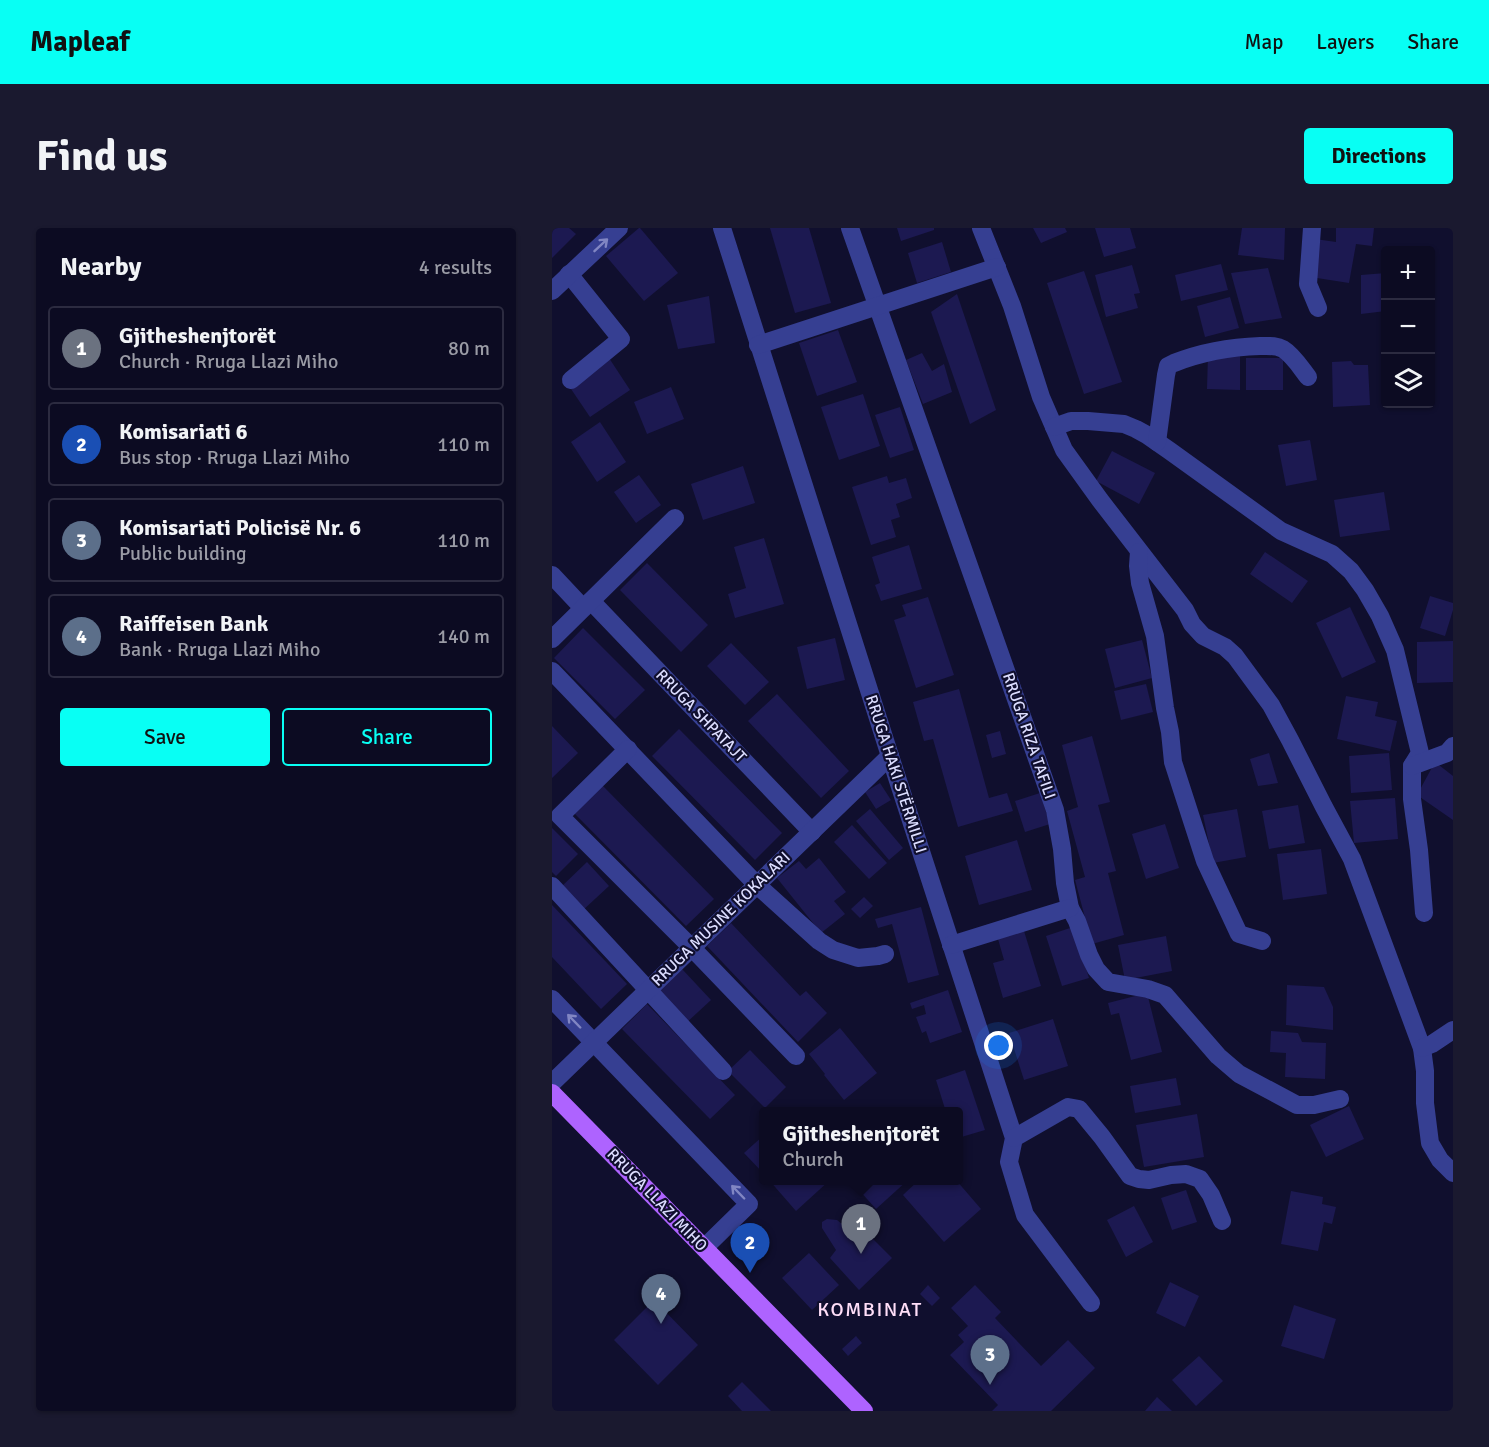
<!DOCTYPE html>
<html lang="en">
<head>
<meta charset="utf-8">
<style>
  body { margin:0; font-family:Signika,sans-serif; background:#1a192f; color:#f1f3f6 }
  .controls { position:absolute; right:18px; top:18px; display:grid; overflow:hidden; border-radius:6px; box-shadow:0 2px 4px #0004 }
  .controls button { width:54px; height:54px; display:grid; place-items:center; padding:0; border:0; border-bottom:2px solid #2c2b40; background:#0c0b22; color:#f1f3f6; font:30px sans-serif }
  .you { position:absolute; left:447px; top:818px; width:21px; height:21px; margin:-15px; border:4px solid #fff; border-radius:50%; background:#1a73e8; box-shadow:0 0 0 9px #1a73e833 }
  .badge { display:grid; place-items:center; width:39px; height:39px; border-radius:50%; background:#08fff4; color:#fff; font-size:20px; font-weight:700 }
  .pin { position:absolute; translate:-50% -50px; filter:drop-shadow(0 2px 3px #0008) }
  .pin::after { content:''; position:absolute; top:32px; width:21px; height:18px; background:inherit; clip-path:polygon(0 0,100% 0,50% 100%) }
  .popup { position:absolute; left:207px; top:879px; width:204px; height:78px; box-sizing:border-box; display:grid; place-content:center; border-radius:6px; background:#0c0b22; filter:drop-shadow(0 2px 4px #0005); font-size:20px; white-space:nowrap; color:#9a9ba5 }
  .popup b { font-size:22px; color:#f1f3f6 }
  .popup::after { content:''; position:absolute; left:50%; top:100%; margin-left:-12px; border:12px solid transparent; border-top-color:#0c0b22 }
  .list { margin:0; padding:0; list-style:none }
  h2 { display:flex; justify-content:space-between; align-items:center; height:78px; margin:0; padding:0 24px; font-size:26px }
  h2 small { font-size:20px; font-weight:400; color:#9a9ba5 }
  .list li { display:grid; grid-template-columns:39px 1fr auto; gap:18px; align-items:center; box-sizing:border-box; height:84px; margin:0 12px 12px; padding:0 12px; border:2px solid #2c2b40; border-radius:6px }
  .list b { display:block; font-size:22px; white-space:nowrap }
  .list p { margin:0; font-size:20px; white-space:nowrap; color:#9a9ba5 }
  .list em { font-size:20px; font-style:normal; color:#9a9ba5 }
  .actions { display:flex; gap:12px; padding:18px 24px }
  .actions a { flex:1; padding:14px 0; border:2px solid #08fff4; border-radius:6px; text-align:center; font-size:21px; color:#08fff4 }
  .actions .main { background:#08fff4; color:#111 }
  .icon { flex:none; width:33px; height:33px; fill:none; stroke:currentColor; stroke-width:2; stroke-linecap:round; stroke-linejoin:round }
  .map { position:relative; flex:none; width:901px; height:1183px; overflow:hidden; border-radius:6px }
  header { display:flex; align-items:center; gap:36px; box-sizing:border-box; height:84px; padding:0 30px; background:#08fff4; color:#111 }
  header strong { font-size:28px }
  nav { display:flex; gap:33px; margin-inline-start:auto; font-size:21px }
  .intro { display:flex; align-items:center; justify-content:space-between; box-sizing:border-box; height:144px; padding:0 36px }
  h1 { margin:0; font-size:42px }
  .button { padding:15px 27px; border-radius:6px; background:#08fff4; color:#111; font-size:21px; font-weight:700 }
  main { display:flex; gap:36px; padding:0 36px }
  aside { flex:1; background:#0c0b22; border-radius:6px; box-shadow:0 2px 4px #0004 }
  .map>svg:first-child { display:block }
</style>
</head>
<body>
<header>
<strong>Mapleaf</strong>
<nav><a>Map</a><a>Layers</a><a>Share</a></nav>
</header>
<div class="intro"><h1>Find us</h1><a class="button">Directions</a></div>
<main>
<aside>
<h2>Nearby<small>4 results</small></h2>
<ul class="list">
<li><span class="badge" style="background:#6b7280">1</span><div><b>Gjitheshenjtorët</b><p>Church · Rruga Llazi Miho</p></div><em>80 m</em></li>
<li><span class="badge" style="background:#1a4fb4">2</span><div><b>Komisariati 6</b><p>Bus stop · Rruga Llazi Miho</p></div><em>110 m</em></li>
<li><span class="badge" style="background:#5c6f8a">3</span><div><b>Komisariati Policisë Nr. 6</b><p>Public building</p></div><em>110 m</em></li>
<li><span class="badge" style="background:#5c6f8a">4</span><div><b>Raiffeisen Bank</b><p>Bank · Rruga Llazi Miho</p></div><em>140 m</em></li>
</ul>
<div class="actions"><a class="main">Save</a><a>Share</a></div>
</aside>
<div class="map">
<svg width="901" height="1183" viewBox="0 0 901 1183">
  <rect width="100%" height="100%" fill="#100f2e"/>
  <g fill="#1c1951">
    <polygon points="0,0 17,0 24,6 0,30"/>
    <polygon points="87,0 88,0 126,45 92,73 54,28"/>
    <polygon points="218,0 257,0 279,75 243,85"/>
    <polygon points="345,0 382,0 382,2 349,13"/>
    <polygon points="481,0 513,0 515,4 489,15"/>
    <polygon points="543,0 578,0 584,20 552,29"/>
    <polygon points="690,0 733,0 732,32 686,27"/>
    <polygon points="784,0 822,0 820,18 804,16 797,55 765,50 763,11 784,14"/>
    <polygon points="390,14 399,44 365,55 356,25"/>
    <polygon points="669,36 676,62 629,73 623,47"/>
    <polygon points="580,37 588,65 582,66 586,80 554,89 543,47"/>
    <polygon points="716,40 730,90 693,96 679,45"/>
    <polygon points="532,43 570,154 532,166 495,55"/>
    <polygon points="834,45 834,83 809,86 809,47"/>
    <polygon points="405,66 444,182 418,196 379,84"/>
    <polygon points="157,68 163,115 126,121 115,77"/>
    <polygon points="678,69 687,100 653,109 645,78"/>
    <polygon points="286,102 305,154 265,168 247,115"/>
    <polygon points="370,125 380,143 392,136 400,164 371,176 354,132"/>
    <polygon points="656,127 688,128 688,162 655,161"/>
    <polygon points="57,130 78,162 38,189 17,158"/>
    <rect x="694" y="130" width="37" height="32"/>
    <polygon points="799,133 802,137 816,137 818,177 781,179 780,134"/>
    <polygon points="119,159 132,191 95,206 82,174"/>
    <polygon points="311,166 328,218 287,232 269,179"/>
    <polygon points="348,179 362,222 338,230 323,187"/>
    <polygon points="48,194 74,234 45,254 19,214"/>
    <polygon points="758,212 765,252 734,258 726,217"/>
    <polygon points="560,223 603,245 587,276 544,253"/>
    <polygon points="191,238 203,275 151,292 139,256"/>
    <polygon points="87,247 109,277 84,295 62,264"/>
    <polygon points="335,248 337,255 354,250 360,270 344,276 348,289 339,292 344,309 319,317 300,259"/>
    <polygon points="832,264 838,302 788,309 782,272"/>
    <polygon points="212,310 232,376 183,390 176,366 194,360 182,319"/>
    <polygon points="357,317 370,361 329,373 323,357 328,355 320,329"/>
    <polygon points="713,324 756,353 740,375 698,346"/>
    <polygon points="95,335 156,397 129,424 68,362"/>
    <polygon points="878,368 901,375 901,382 893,408 868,400"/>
    <polygon points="376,369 402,447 364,460 342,392 354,388 350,377"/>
    <polygon points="798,379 824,434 790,450 764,395"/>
    <polygon points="31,400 93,462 63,491 2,430"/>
    <polygon points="283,410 293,452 255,461 245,419"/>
    <polygon points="590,412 600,450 563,460 553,421"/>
    <polygon points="901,413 901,454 865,455 865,414"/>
    <polygon points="179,415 217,454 193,477 155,438"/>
    <polygon points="594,456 601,484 569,492 562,463"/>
    <polygon points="407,461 437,570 455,565 461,583 406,599 381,511 372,513 361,474"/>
    <polygon points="225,466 297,543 269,570 196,493"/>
    <polygon points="794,468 826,474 823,488 845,493 838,523 785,511"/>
    <polygon points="0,498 26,525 0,550"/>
    <polygon points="127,501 230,605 203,632 100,528"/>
    <polygon points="448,503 454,526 440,530 434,507"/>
    <polygon points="540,508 558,574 546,577 564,643 556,645 572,707 540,716 523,652 533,649 515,583 526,579 510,517"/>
    <polygon points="717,525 726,555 706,558 698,531"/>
    <polygon points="837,525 840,562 799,565 797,528"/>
    <polygon points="883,534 901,548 901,592 865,567"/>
    <polygon points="328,555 339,572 324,581 313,564"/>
    <polygon points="49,556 162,671 134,698 21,584"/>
    <polygon points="488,565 498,596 473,604 463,573"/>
    <polygon points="843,570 846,611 802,615 798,573"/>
    <polygon points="746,577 753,615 717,621 710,583"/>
    <polygon points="318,581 351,620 337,632 304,593"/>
    <polygon points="685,581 694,629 661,635 651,587"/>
    <polygon points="613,596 627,640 594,651 580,606"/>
    <polygon points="300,597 335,635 317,651 282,614"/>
    <polygon points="0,600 26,626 4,648 0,644"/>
    <polygon points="465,612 480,662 427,677 413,628"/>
    <polygon points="769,621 775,666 731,672 725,626"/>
    <polygon points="267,630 294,664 282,673 293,686 269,705 225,650 247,633 254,641"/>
    <polygon points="35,634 57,658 30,683 8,660"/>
    <polygon points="312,669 321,678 308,690 299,681"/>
    <polygon points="0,677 75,756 49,781 0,729"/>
    <polygon points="369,679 387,747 356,755 340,696 326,700 323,691"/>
    <polygon points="179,695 248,768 254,763 275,785 246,814 155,718"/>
    <polygon points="521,699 537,750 510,758 494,708"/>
    <polygon points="472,703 489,758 451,770 441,735 452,732 446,711"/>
    <polygon points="614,708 620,743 573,752 566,717"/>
    <polygon points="130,741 159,772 133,796 104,765"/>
    <polygon points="735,757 772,759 781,779 781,802 734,797"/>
    <polygon points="396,762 410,804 378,815 374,803 370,805 364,789 374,786 372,777 360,781 358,775"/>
    <polygon points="595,765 610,824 579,832 567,785 559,787 556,775"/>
    <polygon points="95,776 183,867 158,891 70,801"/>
    <polygon points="501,791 516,838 472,852 457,805"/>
    <polygon points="288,800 325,845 292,872 272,847 273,846 257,826"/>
    <polygon points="719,803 746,805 750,814 774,815 773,851 733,849 734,825 718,824"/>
    <polygon points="198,822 234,859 213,880 176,843"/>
    <polygon points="413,842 433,902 406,910 406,884 394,884 384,852"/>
    <polygon points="624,850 629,877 583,885 578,858"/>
    <polygon points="797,878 812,911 774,929 758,897"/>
    <polygon points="645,886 652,929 592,939 584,897"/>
    <polygon points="212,907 212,946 192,925"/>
    <polygon points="217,952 278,952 244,983"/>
    <polygon points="298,952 356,952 324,981"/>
    <polygon points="367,952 404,952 429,981 392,1014 351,967"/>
    <polygon points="634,962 645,994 620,1002 609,970"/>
    <polygon points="739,963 771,969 770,976 784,979 780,996 772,994 766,1023 729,1016"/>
    <polygon points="582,978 601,1014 574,1029 555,992"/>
    <polygon points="275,991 285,992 291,997 302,992 340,1030 307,1062 278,1030 284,1022 270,1000 270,994"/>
    <polygon points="257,1025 287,1057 260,1082 230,1050"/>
    <polygon points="618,1054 647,1068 633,1099 604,1085"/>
    <polygon points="376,1057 388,1070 380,1078 368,1066"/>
    <polygon points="423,1057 449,1084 443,1090 489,1138 516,1112 543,1140 499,1183 440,1183 446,1177 398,1127 412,1114 406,1107 416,1098 399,1080"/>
    <polygon points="102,1072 146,1117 106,1157 62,1112"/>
    <polygon points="742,1077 784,1091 772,1131 729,1118"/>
    <polygon points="304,1108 310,1115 296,1128 290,1121"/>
    <polygon points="647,1128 671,1153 644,1178 620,1152"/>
    <polygon points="190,1154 219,1183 190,1183 176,1168"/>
    <polygon points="605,1169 620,1183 593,1183"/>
  </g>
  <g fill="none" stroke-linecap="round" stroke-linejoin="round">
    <g stroke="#363f92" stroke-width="18">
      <polyline points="170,0 338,528 462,910 457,934 473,987 539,1075"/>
      <polyline points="298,0 503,582 510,621 513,655 518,680 525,693 537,727 544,741 556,754 596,761 613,767 666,828 687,846 745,877 762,877 788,871"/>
      <polyline points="429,0 460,78 489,169 512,222 548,272 633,382 640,396 651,408 673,419 683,428 719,477 738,512 772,579 800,631 870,820 873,843 873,875 878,915 888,932 901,945"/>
      <polyline points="760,0 756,56 766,80"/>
      <polyline points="17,46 69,111 19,152"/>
      <polyline points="0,63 67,0"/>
      <polyline points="206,117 445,39"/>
      <polyline points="502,199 519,193 536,193 572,196 584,201 595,207 618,223 729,303 780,326 799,343 813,362 828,388 843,422 868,525 860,538 860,571 867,622 872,685"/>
      <path d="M 605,214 L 614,147 L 616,138 L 622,135 C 650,124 678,119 708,118 C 716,118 724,117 731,121 C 741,127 749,140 756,149"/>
      <polyline points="587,324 586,338 588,355 603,408 613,480 618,504 621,534 653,633 687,706 710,713"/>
      <polyline points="0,347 31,380"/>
      <polyline points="39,373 260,604"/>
      <polyline points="0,411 123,290"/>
      <polyline points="0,443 205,657 267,713 281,722 306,730 326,728 333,726"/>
      <polyline points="76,521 8,588 140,720 244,828"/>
      <polyline points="860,538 895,525 901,518"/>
      <polyline points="0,658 171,843"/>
      <polyline points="399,717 518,680"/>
      <polyline points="0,771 197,976 152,1020"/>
      <polyline points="870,820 880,816 901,802"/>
      <polyline points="0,855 338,528"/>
      <polyline points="462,910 516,879 527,881 550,909 578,948 587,951 597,952 619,947 634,946 648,951 659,967 670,993"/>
    </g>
    <polyline stroke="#ae63ff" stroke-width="18" points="0,865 312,1183"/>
  </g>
  <defs><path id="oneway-shaft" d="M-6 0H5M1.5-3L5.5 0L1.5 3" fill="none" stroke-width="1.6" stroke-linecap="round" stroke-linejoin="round" transform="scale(1.5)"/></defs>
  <g stroke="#8186c3">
    <use href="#oneway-shaft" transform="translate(49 17) rotate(-43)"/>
    <use href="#oneway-shaft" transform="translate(22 793) rotate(-134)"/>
    <use href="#oneway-shaft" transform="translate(186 964) rotate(-134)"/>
  </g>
  <g text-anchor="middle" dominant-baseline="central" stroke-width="4.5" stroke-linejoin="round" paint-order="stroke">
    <g font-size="16" fill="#dcddff" stroke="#100f2e">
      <text transform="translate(149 488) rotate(46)">RRUGA SHPATAJT</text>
      <text transform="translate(477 508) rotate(71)">RRUGA RIZA TAFILI</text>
      <text transform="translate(344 546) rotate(72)">RRUGA HAKI STËRMILLI</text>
      <text transform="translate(169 691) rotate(-44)">RRUGA MUSINE KOKALARI</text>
      <text transform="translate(105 972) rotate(46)">RRUGA LLAZI MIHO</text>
    </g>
    <g font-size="20" letter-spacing="1.5" fill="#ffdef8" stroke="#100f2e">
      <text x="318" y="1081">KOMBINAT</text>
    </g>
  </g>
</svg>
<div class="controls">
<button>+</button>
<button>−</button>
<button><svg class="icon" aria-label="layers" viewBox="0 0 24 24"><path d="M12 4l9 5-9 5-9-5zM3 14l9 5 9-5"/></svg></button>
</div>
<div class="you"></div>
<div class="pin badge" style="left:309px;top:1026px;background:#6b7280">1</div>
<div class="popup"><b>Gjitheshenjtorët</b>Church</div>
<div class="pin badge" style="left:198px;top:1045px;background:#1a4fb4">2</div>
<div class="pin badge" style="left:438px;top:1157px;background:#5c6f8a">3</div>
<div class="pin badge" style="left:109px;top:1096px;background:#5c6f8a">4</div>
</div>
</main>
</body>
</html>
